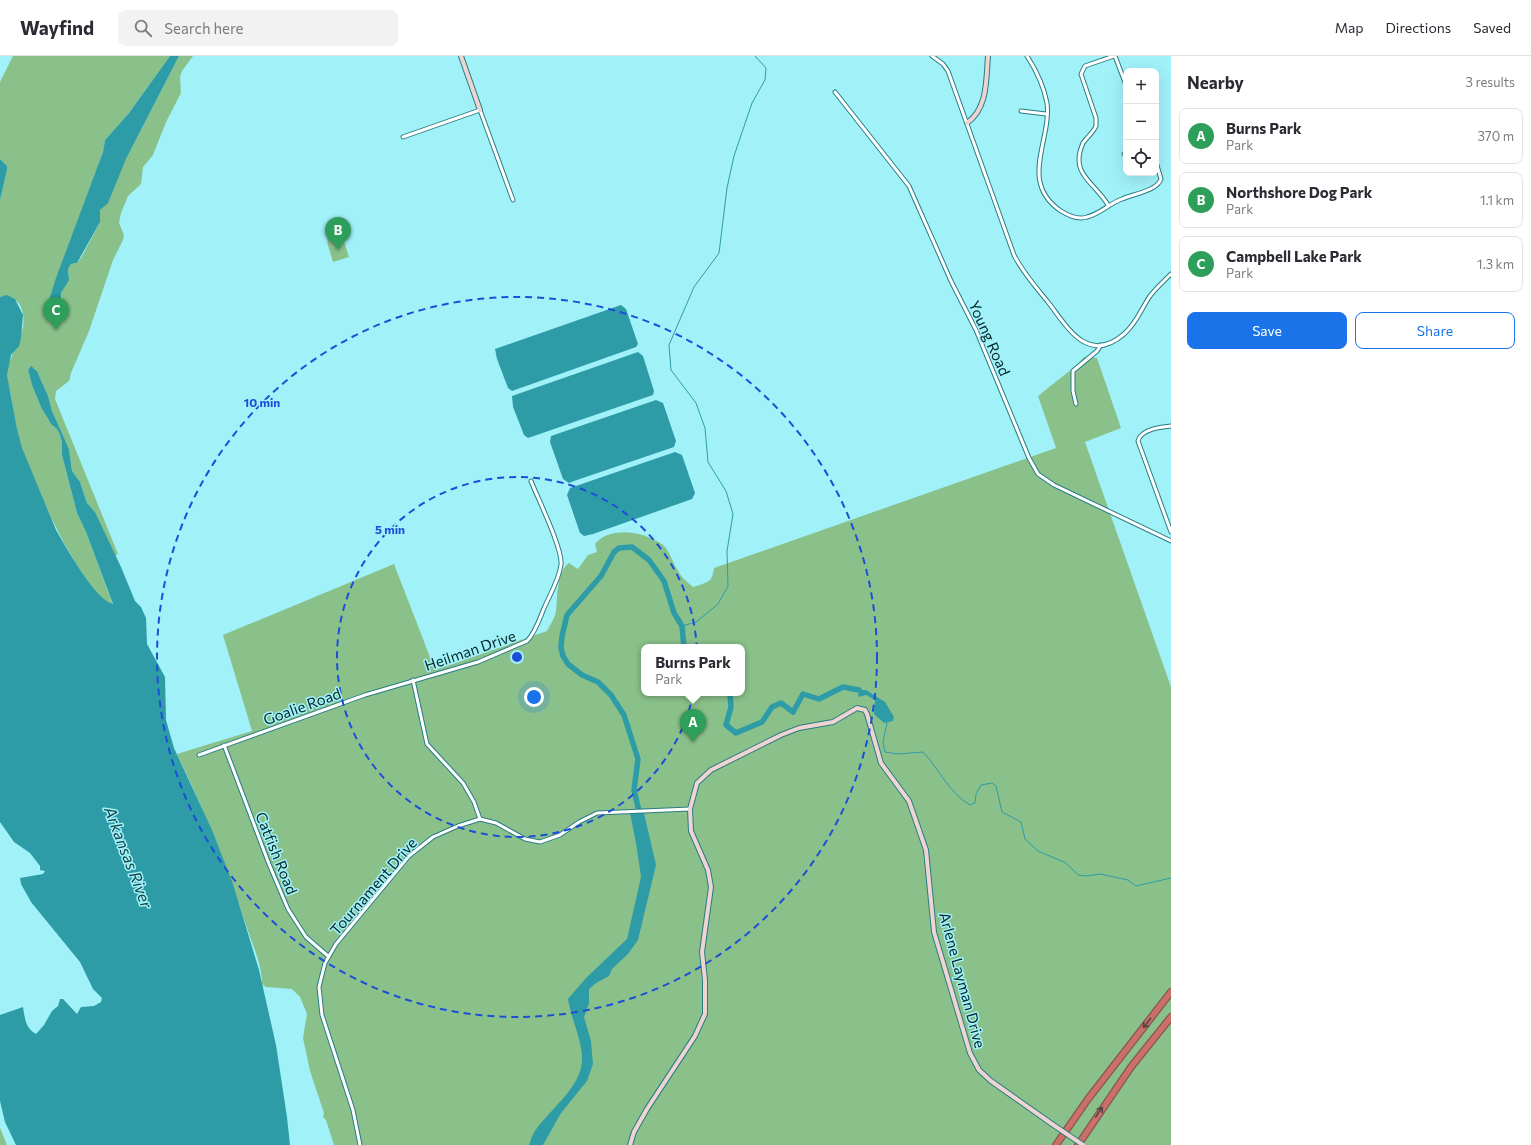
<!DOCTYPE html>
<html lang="en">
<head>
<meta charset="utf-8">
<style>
  body { margin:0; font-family:Commissioner,sans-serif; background:#f2f2f3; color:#2b2b33 }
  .controls { position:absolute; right:12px; top:12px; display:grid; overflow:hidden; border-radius:8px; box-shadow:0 4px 16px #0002 }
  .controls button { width:36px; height:36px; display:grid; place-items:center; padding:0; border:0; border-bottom:1px solid #e1e1e2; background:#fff; color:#2b2b33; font:20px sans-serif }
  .you { position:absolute; left:534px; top:641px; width:14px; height:14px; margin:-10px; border:3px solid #fff; border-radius:50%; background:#1a73e8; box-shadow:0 0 0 6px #1a73e833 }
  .badge { display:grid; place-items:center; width:26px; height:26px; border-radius:50%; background:#1a73e8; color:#fff; font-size:13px; font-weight:700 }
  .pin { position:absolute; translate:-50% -33px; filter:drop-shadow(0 1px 2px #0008) }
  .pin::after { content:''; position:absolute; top:21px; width:14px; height:12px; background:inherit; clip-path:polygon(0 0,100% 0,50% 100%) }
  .popup { position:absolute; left:641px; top:588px; width:104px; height:52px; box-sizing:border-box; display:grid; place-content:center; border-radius:8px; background:#fff; filter:drop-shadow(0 1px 3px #0005); font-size:13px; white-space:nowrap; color:#7c7c81 }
  .popup b { font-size:15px; color:#2b2b33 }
  .popup::after { content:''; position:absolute; left:50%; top:100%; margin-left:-8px; border:8px solid transparent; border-top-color:#fff }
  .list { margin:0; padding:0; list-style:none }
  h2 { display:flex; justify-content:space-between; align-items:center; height:52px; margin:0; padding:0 16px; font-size:17px }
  h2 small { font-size:13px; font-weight:400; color:#7c7c81 }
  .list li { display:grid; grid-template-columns:26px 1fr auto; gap:12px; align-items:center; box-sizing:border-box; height:56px; margin:0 8px 8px; padding:0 8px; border:1px solid #e1e1e2; border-radius:8px }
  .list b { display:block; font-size:15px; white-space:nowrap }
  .list p { margin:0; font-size:13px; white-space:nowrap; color:#7c7c81 }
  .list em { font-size:13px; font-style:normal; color:#7c7c81 }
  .actions { display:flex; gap:8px; padding:12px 16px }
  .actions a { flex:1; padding:9px 0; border:1px solid #1a73e8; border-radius:8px; text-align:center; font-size:14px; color:#1a73e8 }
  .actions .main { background:#1a73e8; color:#fff }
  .icon { flex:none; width:22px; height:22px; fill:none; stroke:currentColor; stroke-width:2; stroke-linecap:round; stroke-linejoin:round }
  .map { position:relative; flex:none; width:1171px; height:1089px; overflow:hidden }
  header { display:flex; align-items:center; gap:24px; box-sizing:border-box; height:56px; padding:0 20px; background:#fff; border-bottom:1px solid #e1e1e2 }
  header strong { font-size:19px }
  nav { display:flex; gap:22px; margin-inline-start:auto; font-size:14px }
  .search { width:280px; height:36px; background:#f2f2f3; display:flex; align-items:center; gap:10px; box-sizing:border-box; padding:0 14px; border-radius:8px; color:#7c7c81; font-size:15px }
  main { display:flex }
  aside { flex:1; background:#fff }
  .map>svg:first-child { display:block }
</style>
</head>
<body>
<header>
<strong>Wayfind</strong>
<div class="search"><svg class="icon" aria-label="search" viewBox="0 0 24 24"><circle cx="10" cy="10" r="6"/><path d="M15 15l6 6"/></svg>Search here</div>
<nav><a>Map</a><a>Directions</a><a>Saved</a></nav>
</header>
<main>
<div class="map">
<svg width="1171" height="1089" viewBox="0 0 1171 1089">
  <rect width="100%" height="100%" fill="#a1f1f9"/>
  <g fill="#8ac18a" fill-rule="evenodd">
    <path d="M 13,0 L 170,0 L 129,57 L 105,84 L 103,96 L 46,254 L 57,250 L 62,245 L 61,237 L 69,221 L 68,213 L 71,208 L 77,207 L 81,202 L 100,166 L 100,154 L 105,149 L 126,103 L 179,0 L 193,0 L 182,15 L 180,21 L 181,37 L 166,66 L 153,99 L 143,111 L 141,128 L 128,140 L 121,157 L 119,167 L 124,179 L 123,184 L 113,204 L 89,275 L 71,317 L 69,325 L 56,335 L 55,343 L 118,498 L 115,500 L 95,456 L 87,447 L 80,426 L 72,415 L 69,393 L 52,355 L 48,340 L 37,315 L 34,312 L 28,314 L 32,329 L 41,351 L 51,368 L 57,373 L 60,379 L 62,387 L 62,399 L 77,457 L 86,476 L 113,549 C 84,541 30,421 21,391 C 16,374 14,357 11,340 C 10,333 7,326 7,319 C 8,297 27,281 23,258 C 21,246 12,238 0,241 L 0,144 L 7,114 L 7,110 L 0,103 L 0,26 Z"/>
    <polygon points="334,180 335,183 343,182 349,201 333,206 327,186 328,186 327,182"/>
    <path d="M 1084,301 L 1097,302 L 1121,372 L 1085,386 L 1171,631 L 1171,1089 L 334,1089 L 326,1064 L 323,1061 L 324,1057 L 310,1015 L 303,982 L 307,958 L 300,941 L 292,933 L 266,931 L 262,928 C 262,908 252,888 246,869 C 227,810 204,754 177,698 L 252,675 L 223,579 L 394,508 L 435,614 L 547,575 C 550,569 555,562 556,555 C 558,540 556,517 569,507 L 578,513 L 588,499 L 597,496 L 595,488 C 611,469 645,476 663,489 C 670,495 672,506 677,513 C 681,521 687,526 693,531 C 707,526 712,528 714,512 L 1056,392 L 1038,340 L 1077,309 ZM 644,591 L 742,591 L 742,637 L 644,637 Z"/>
    <polygon points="0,1072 7,1089 0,1089"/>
  </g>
  <g fill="#2d9ca7">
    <polygon points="170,0 179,0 126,103 108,147 100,154 100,166 77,207 71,208 68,213 69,224 61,237 61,247 47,259 46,254 56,222 103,96 105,84 129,57"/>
    <polygon points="0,103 7,110 7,114 0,144"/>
    <path d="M 7,239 L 15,243 L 23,259 L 21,282 L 19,290 L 11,299 L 7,319 L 17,373 L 22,392 L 56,474 C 66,491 95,544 113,548 L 86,476 L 77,457 L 62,399 L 62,387 L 60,379 L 57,373 L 51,368 L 41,351 L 32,329 L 28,314 L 31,310 L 37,315 L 48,340 L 52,355 L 69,393 L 72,415 L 80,426 L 87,447 L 95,456 L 121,511 L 135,545 L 141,551 L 146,562 L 147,588 L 165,621 L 166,664 L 174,692 L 212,774 L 233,828 L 259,914 L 276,989 L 287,1061 L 290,1089 L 16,1089 L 5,1066 L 0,1045 L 0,959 L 23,951 C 25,962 25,972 36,978 L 44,969 L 52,955 L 58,950 L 60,943 L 63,943 L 77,958 L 81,951 L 94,950 L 101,946 L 102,942 L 93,933 L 80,906 L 31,846 L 21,828 L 20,822 L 43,818 L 45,815 L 40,814 L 40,810 L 30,797 L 14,786 L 0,766 L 0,241 Z"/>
    <polygon points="621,249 626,253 638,288 636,291 512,335 508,332 497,303 495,293"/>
    <polygon points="638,296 643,300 654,335 653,339 528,382 524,379 513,351 512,340"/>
    <polygon points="656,344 663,347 676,385 674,391 574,425 569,427 563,423 550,386 551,380"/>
    <polygon points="675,396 682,399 695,437 692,443 593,478 584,480 580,477 567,439 570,432"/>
    <polygon points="859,634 866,634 885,646 894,661 893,665 884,667 874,658 875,644 866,639 858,641"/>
    <path d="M 630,757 L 644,757 L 656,809 L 638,884 L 628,898 L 612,913 L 609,920 L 596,927 L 589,933 L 589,947 L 584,961 L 591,985 L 593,1008 L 587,1025 L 561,1057 L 543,1089 L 529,1089 C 531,1084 532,1079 535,1075 C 549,1054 582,1031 582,1003 C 582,983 571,963 568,943 L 586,922 L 627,883 L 641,821 L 636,787 Z"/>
  </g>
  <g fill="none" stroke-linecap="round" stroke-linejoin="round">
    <g stroke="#2d9ca7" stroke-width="1">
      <polyline points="682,570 696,566 718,548 728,530 727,495 733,458 726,435 708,406 705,372 696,347 671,314 669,289 694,231 719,197 727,132 734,100 752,47 765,24 766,12 755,0"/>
      <path d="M 887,667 L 883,686 L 885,696 L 898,698 L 923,696 C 940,714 948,736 970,749 L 975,747 L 976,738 L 981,729 L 992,727 L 996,730 L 1002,756 L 1021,766 L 1025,783 L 1038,795 L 1066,807 L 1078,819 L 1086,820 L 1100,818 L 1128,824 L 1136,830 L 1171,822"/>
    </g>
    <g stroke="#2d9ca7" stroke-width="5.5">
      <polyline points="727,637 730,638 731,651 726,669 736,677 762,666 772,651 781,647 793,656 803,638 819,643 843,631 859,634"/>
      <polyline points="639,755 634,734 638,703 624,659 611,639 598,626 582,619 568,608 563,600 561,592 562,580 567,559 601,520 614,496 619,492 632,491 649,504 664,525 674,557 682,570 684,591"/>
    </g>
    <defs>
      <g id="street">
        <path d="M 932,0 L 943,8 L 948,15 L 1014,199 C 1023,217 1036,231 1048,246 C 1068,272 1088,309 1124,278 C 1137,267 1141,253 1150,240 C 1156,232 1164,225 1171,218"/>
        <path d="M 1027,0 C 1036,14 1044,31 1047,47 C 1052,84 1018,126 1061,155 C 1069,160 1078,164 1087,161 C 1100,158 1110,147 1122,143 C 1133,138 1157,135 1161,123 L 1156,106"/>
        <polyline points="1115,0 1126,29"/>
        <polyline points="835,36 909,130 951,225 976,274 1029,402 1038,418 1054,429 1171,485"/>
        <polyline points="1021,55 1046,58"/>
        <polyline points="403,81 480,54 513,144"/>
        <polyline points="1124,98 1126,96"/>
        <path d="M 1108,149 C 1095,126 1069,119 1083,87 C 1087,81 1093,77 1096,70 L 1096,62 L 1081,18 L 1085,10 L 1114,0"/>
        <polyline points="1076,348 1073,335 1073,315 1097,295 1101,289"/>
        <path d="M 1171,370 C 1161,371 1141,373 1138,385 L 1171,476"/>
        <polyline points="413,624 427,688 463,727 474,746 480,763"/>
        <polyline points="224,689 269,808 288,853 306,881 328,900"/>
        <path d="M 199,699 L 365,639 L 478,606 L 527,585 C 536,576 540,561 545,550 C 551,537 559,523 561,509 C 563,493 538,443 531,425"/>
        <polyline points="360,1089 353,1054 322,959 319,931 325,907 336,888 409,800 433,781 458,770 480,763 496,767 525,783 540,786 560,779 579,766 597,757 690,753"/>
      </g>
      <g id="secondary">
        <polyline points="461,0 480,54"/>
        <path d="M 967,67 C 988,52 986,24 988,0"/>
        <polyline points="630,1089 634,1076 647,1053 695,980 705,958 705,924 702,896 711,831 708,814 691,775 690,753 697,727 711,714 781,679 799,672 833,666 857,652 865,654 867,658 881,707 909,745 926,794 934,876 970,997 979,1014 991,1025 1052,1068"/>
      </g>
      <g id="highway">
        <polyline points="1056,1089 1088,1043 1171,936"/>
        <polyline points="1078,1089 1131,1011 1171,961"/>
      </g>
    </defs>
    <use href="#street" stroke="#287c84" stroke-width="5"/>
    <use href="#secondary" stroke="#287c84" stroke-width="6"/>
    <use href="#highway" stroke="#855553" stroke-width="8"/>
    <use href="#street" stroke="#fff" stroke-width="3"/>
    <use href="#secondary" stroke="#efd4d2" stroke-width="4"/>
    <use href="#highway" stroke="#cb6f69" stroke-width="5.5"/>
    <defs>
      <polyline id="secondary-bridge" points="1052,1068 1083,1089"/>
    </defs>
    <use href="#secondary-bridge" stroke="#287c84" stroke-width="6" stroke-linecap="butt"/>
    <use href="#secondary-bridge" stroke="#efd4d2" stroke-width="4"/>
  </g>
  <defs><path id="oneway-shaft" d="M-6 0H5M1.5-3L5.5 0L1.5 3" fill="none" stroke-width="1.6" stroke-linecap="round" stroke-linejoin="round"/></defs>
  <g stroke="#534343">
    <use href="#oneway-shaft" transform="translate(1147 967) rotate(128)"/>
    <use href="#oneway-shaft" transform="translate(1099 1056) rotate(-56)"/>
  </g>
  <g fill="none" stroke="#1d4ed8" stroke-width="2" stroke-dasharray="7 5">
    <circle cx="517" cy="601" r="180"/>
    <circle cx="517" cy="601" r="360"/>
  </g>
  <g text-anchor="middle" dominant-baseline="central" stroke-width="3" stroke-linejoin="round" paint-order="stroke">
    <g font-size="15" fill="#032629" stroke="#a1f1f9">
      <text transform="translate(990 282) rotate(66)">Young Road</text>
      <text transform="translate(470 594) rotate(-19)">Heilman Drive</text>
      <text transform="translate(302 650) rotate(-20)">Goalie Road</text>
      <text transform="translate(277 797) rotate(68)">Catfish Road</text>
      <text transform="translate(373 830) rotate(-49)">Tournament Drive</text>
      <text transform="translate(963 924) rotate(75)">Arlene Layman Drive</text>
    </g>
    <g font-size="16" font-style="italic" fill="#16454a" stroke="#a1f1f9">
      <text transform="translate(129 801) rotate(69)">Arkansas River</text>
    </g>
  </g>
  <circle cx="517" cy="601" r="6" fill="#1d4ed8" stroke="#a1f1f9" stroke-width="2"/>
  <g font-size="12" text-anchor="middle" font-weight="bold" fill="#1d4ed8" stroke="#a1f1f9" stroke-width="3" stroke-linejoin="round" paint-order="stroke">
    <text x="262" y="351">10 min</text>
    <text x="390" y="478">5 min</text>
  </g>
</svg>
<div class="controls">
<button>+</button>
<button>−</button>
<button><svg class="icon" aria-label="locate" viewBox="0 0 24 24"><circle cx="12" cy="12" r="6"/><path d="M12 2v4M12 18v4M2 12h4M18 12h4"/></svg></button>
</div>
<div class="you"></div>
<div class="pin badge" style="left:693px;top:686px;background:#2e9e5b">A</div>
<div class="popup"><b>Burns Park</b>Park</div>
<div class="pin badge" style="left:338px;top:194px;background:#2e9e5b">B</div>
<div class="pin badge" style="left:56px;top:274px;background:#2e9e5b">C</div>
</div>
<aside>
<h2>Nearby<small>3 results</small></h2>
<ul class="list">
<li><span class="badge" style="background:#2e9e5b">A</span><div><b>Burns Park</b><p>Park</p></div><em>370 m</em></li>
<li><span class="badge" style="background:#2e9e5b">B</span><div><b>Northshore Dog Park</b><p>Park</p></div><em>1.1 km</em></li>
<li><span class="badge" style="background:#2e9e5b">C</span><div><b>Campbell Lake Park</b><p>Park</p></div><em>1.3 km</em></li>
</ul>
<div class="actions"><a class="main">Save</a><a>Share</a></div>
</aside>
</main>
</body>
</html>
